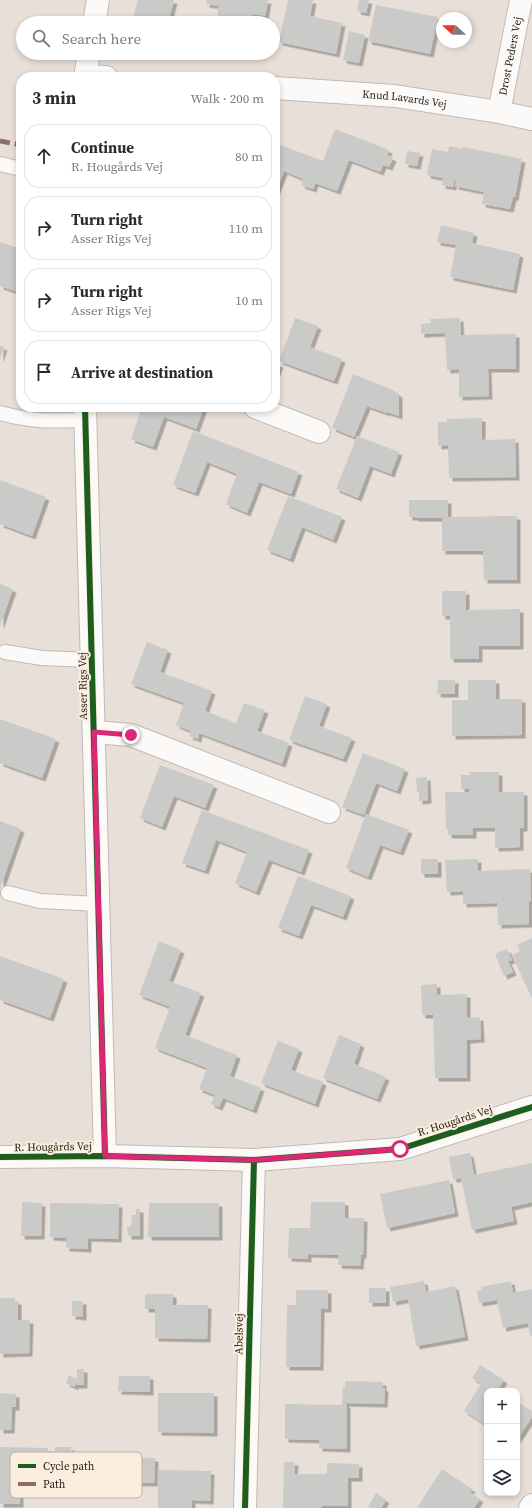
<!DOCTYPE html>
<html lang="en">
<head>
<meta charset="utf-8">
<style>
  body { margin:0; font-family:"Source Serif 4",serif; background:#f2f2f3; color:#2b2b33 }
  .controls { position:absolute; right:12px; bottom:12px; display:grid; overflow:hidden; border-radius:8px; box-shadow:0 2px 6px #0003 }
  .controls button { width:36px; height:36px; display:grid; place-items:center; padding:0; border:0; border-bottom:1px solid #e1e1e2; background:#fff; color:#2b2b33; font:20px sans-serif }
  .compass { position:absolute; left:436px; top:12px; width:36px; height:36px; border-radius:50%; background:#fff; box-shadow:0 2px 6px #0003; rotate:291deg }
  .stop { position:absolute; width:12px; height:12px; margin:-9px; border:3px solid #db2777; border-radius:50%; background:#fff }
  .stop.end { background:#db2777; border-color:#fff; box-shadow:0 1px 4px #0008 }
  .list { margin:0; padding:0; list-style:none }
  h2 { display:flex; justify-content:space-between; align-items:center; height:52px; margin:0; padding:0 16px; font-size:17px }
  h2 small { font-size:13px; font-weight:400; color:#7c7c81 }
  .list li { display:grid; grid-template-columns:26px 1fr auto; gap:12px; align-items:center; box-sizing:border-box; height:64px; margin:0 8px 8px; padding:0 8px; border:1px solid #e1e1e2; border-radius:16px }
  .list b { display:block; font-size:15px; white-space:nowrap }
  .list p { margin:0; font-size:13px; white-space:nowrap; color:#7c7c81 }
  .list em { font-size:13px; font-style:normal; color:#7c7c81 }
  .icon { flex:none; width:22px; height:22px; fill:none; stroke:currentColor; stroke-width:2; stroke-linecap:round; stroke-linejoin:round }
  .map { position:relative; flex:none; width:532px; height:1508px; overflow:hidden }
  .search { position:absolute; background:#fff; box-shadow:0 2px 6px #0003; left:16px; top:16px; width:264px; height:44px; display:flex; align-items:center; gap:10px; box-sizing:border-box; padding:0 14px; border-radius:22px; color:#7c7c81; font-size:15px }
  .panel { position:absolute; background:#fff; box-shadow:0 2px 6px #0003; left:16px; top:72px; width:264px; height:340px; border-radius:16px }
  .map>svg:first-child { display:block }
</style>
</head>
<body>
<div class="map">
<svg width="532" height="1508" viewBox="0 0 532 1508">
  <defs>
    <filter id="shadow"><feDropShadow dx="3.5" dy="3.5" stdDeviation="0" flood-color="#0004"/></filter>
  </defs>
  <rect width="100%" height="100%" fill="#e8e0d8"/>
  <g fill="#cacac8" filter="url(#shadow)">
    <polygon points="138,0 174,0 168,23 141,23 132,21"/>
    <polygon points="207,0 268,0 265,16 253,14 251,23 216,23 219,6 206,4"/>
    <polygon points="288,0 313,0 310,16 342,23 336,54 279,42"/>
    <polygon points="359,0 369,0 366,13 357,11"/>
    <polygon points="376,5 438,17 430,54 368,41"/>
    <polygon points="349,31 365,35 359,63 343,60"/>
    <polygon points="335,129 389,150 387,155 393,158 389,167 383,165 380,172 349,160 337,191 315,183 313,189 301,185 303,179 284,171 275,195 275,143 323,161"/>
    <polygon points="449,146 463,149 463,147 522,159 515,197 513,197 510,209 482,204 484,192 455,186 456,181 454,180 453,187 442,185 443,178 427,175 432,149 448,152"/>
    <polygon points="407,151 420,153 417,166 405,164"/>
    <polygon points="441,225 474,233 472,243 520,254 513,290 450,277 456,245 437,242"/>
    <polygon points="0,242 21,249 21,293 0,286"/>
    <polygon points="295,318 318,326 310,347 342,359 334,381 279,361"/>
    <polygon points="460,318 461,335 516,334 516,369 488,369 489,396 459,397 459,369 447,370 445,333 421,334 421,324 431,323 430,319"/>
    <polygon points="0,346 4,347 0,359"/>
    <polygon points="275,363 280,364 275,377"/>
    <polygon points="353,374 395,391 395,392 399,394 399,416 387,412 387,413 367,406 354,437 332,428"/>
    <polygon points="142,407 204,407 196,429 164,417 153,447 131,439"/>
    <polygon points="482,418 482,440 515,439 516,477 449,478 448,445 438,446 438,422 447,422 447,419"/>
    <polygon points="193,431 299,472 291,494 259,482 247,513 226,504 237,474 207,462 195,493 173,485"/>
    <polygon points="357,436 399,452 391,474 370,466 358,498 336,489"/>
    <polygon points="0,480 46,497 32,536 0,524"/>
    <polygon points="288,496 342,517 333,540 302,527 290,559 267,550"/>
    <polygon points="409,500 448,500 448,517 517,516 517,580 484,580 483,551 442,551 442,518 415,518 415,517 409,517"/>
    <polygon points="0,584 13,589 0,626"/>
    <polygon points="442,591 466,591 466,610 520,609 520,646 479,646 479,659 450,659 450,616 442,616"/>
    <polygon points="147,642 168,650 160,672 212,691 205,711 236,723 244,703 265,710 257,731 289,743 282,764 199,733 198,739 189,736 191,731 176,725 184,703 131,684"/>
    <polygon points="438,680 455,680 455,694 437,694"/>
    <polygon points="468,680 496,680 496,699 522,699 522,735 452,736 452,700 468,700"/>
    <polygon points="305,696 327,704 319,726 352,738 343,759 289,740"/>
    <polygon points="0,719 56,739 42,778 0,763"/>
    <polygon points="363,753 405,769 397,791 376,783 364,815 342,807"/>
    <polygon points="160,765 214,785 205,808 174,796 162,827 140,818"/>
    <polygon points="470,772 499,772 499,792 524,792 524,828 520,828 520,847 495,848 495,828 473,828 473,835 448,835 448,829 446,829 445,792 469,792 469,789 461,789 461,775 470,775"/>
    <polygon points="427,777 428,800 419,801 419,792 417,792 416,778"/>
    <polygon points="202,810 309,850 301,872 269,860 256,892 235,883 247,852 216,840 205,871 182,863"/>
    <polygon points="366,814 409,830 400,852 380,845 368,877 346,868"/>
    <polygon points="0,821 21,829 0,889"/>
    <rect x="421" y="859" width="17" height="15"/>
    <polygon points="478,859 478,871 530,869 531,902 529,902 529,924 498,925 497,903 463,904 463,891 447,892 445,860"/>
    <polygon points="298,876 351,896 343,917 311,905 299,936 278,928"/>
    <polygon points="532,938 532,999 512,955 520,951 517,945"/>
    <polygon points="159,941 181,950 169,981 201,993 185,1035 237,1055 230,1076 261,1088 253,1110 223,1098 219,1107 211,1104 215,1095 199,1089 207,1068 155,1048 170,1007 139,995"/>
    <polygon points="507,949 512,960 508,961 513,972 504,976 495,954"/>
    <polygon points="0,956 64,979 50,1018 0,1000"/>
    <polygon points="437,984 437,995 467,994 467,1018 480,1017 481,1039 467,1040 467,1078 435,1078 433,1015 422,1015 421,985"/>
    <polygon points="339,1035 361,1044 354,1064 386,1077 377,1099 323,1078"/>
    <polygon points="278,1041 299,1049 291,1070 323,1082 315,1104 261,1083"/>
    <polygon points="470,1153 474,1175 532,1163 532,1202 511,1207 514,1221 472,1230 461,1178 453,1179 449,1157"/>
    <polygon points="449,1180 455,1213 387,1228 380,1194"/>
    <polygon points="22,1202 42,1203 41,1236 21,1236"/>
    <polygon points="311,1202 345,1202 345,1218 364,1218 363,1255 361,1255 360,1266 338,1265 339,1255 308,1254 308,1259 288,1258 289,1228 310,1228"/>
    <polygon points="50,1203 119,1204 118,1239 88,1238 88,1249 66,1248 66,1238 50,1237"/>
    <polygon points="149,1203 219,1203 219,1237 148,1237"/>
    <polygon points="136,1209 140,1209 140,1236 128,1236 127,1226 131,1227 132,1215 136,1215"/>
    <polygon points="424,1281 426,1292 455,1286 465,1337 416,1346 408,1299 393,1302 390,1287"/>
    <polygon points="511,1281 513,1293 532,1289 532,1336 530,1336 528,1323 503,1328 497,1300 479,1303 477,1291 482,1290 481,1287"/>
    <rect x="369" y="1288" width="17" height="15"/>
    <polygon points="296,1290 328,1290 328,1309 321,1309 320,1367 286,1367 287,1305 296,1305"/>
    <polygon points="145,1294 173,1294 173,1305 208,1305 207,1339 155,1338 155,1309 145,1309"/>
    <polygon points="0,1298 15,1298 15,1301 18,1301 18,1320 30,1320 29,1353 0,1354"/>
    <polygon points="72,1301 83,1301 83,1317 72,1316"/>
    <polygon points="480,1365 504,1380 498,1390 500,1391 487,1391 487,1426 464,1411 481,1384 472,1378"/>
    <polygon points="77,1369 84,1369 84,1385 75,1385 75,1387 66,1383 69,1375 77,1379"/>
    <polygon points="119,1376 150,1376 150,1392 118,1391"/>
    <polygon points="345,1381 383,1382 383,1388 385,1388 384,1404 346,1403 346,1405 347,1405 347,1449 319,1448 319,1440 285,1439 285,1404 342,1405 343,1387 345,1387"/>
    <polygon points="0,1393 16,1394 16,1407 12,1407 11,1430 0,1430"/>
    <polygon points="158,1393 214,1393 214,1433 158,1432"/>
    <polygon points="517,1402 532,1411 532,1417 517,1440"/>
    <polygon points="0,1447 48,1448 48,1477 20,1477 20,1504 0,1504"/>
    <polygon points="55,1447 71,1447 72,1460 55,1460"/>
    <polygon points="104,1457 155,1458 154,1483 104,1482 104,1472 98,1472 98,1460 104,1460"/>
    <polygon points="284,1462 295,1462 294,1474 327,1474 327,1463 359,1464 359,1478 348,1478 348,1506 322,1506 322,1508 283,1508"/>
    <polygon points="442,1469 472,1489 470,1492 480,1499 474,1508 417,1508"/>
    <polygon points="158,1470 211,1471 210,1501 192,1500 192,1508 158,1508"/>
    <polygon points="376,1493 386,1500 381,1508 370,1508 368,1507"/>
  </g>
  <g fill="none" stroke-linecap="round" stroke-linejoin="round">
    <defs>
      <g id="service">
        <polyline points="0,164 21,169"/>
        <path d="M 0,413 C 32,422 53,421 86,420"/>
        <polyline points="5,652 42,658 92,660"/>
        <polyline points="8,893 40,901 98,904"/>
      </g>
      <g id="minor">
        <polyline points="94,23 98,0"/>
        <polyline points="85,76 106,77"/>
        <polyline points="85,77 89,53"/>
        <path id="s1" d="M 275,88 L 395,96 L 499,112 L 532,119"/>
        <path id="s2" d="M 499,112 L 521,0"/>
        <polyline points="85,407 105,1156"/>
        <polyline points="255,407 319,432"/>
        <polyline points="94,732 131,735 329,812"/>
        <polyline points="0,1157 105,1156 254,1160 400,1149 532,1107"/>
        <polyline points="245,1508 254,1160"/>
        <polyline points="530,1508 532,1505"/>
      </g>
    </defs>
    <use href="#service" stroke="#c0bab4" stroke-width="16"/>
    <use href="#minor" stroke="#c0bab4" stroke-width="24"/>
    <use href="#service" stroke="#fcfaf9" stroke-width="14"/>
    <use href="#minor" stroke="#fcfaf9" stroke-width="22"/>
    <polyline stroke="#8d6e63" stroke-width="5" stroke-dasharray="10 5" stroke-linecap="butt" points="0,141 21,145"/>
    <defs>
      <g id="cycleway">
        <polyline points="85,407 105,1156"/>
        <polyline points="0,1157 105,1156 254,1160 400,1149 532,1107"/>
        <polyline points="245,1508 254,1160"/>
      </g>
    </defs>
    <use href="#cycleway" stroke="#fceede" stroke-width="8"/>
    <use href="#cycleway" stroke="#1b5e20" stroke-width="6"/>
  </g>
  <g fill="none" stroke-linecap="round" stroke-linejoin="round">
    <polyline stroke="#db2777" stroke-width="5" points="131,735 94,732 105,1156 254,1160 400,1149"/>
  </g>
  <g text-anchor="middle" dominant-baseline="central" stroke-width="4" stroke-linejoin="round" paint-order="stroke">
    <g font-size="11" fill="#26211b" stroke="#fceede">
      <text stroke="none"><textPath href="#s2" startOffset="57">Drost Peders Vej</textPath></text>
      <text stroke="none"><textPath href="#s1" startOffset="130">Knud Lavards Vej</textPath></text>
      <text transform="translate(83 686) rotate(-91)">Asser Rigs Vej</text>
      <text transform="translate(455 1121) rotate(-18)">R. Hougårds Vej</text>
      <text transform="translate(53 1147) rotate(-1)">R. Hougårds Vej</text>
      <text transform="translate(239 1334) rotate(-89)">Abelsvej</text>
    </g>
  </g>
  <rect x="10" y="1452" width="132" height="46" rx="6" fill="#fceede" stroke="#bcb0a4" stroke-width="1"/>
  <rect x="18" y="1464" width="18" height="4" fill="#1b5e20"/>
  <rect x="18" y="1482" width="18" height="4" fill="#8d6e63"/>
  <g font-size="11" fill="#26211b">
    <text x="43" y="1470">Cycle path</text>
    <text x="43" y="1488">Path</text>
  </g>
</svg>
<div class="controls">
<button>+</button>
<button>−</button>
<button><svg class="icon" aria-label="layers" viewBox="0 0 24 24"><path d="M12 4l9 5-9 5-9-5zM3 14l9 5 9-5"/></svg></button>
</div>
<svg class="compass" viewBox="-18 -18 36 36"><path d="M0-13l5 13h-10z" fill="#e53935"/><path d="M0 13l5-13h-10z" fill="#7c7c81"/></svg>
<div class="stop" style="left:400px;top:1149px"></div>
<div class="stop end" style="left:131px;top:735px"></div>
<div class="search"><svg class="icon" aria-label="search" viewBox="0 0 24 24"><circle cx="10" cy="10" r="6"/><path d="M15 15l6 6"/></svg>Search here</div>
<section class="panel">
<h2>3 min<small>Walk · 200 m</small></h2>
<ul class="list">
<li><svg class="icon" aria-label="ahead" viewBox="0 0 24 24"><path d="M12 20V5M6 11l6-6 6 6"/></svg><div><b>Continue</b><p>R. Hougårds Vej</p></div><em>80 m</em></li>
<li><svg class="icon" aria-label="right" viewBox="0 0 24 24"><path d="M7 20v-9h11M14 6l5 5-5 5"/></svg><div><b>Turn right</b><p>Asser Rigs Vej</p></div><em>110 m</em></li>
<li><svg class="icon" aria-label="right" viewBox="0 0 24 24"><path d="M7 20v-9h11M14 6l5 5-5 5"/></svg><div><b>Turn right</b><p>Asser Rigs Vej</p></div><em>10 m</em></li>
<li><svg class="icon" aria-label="arrive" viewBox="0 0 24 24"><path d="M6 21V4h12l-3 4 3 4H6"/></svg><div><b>Arrive at destination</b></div></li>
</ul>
</section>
</div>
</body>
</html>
